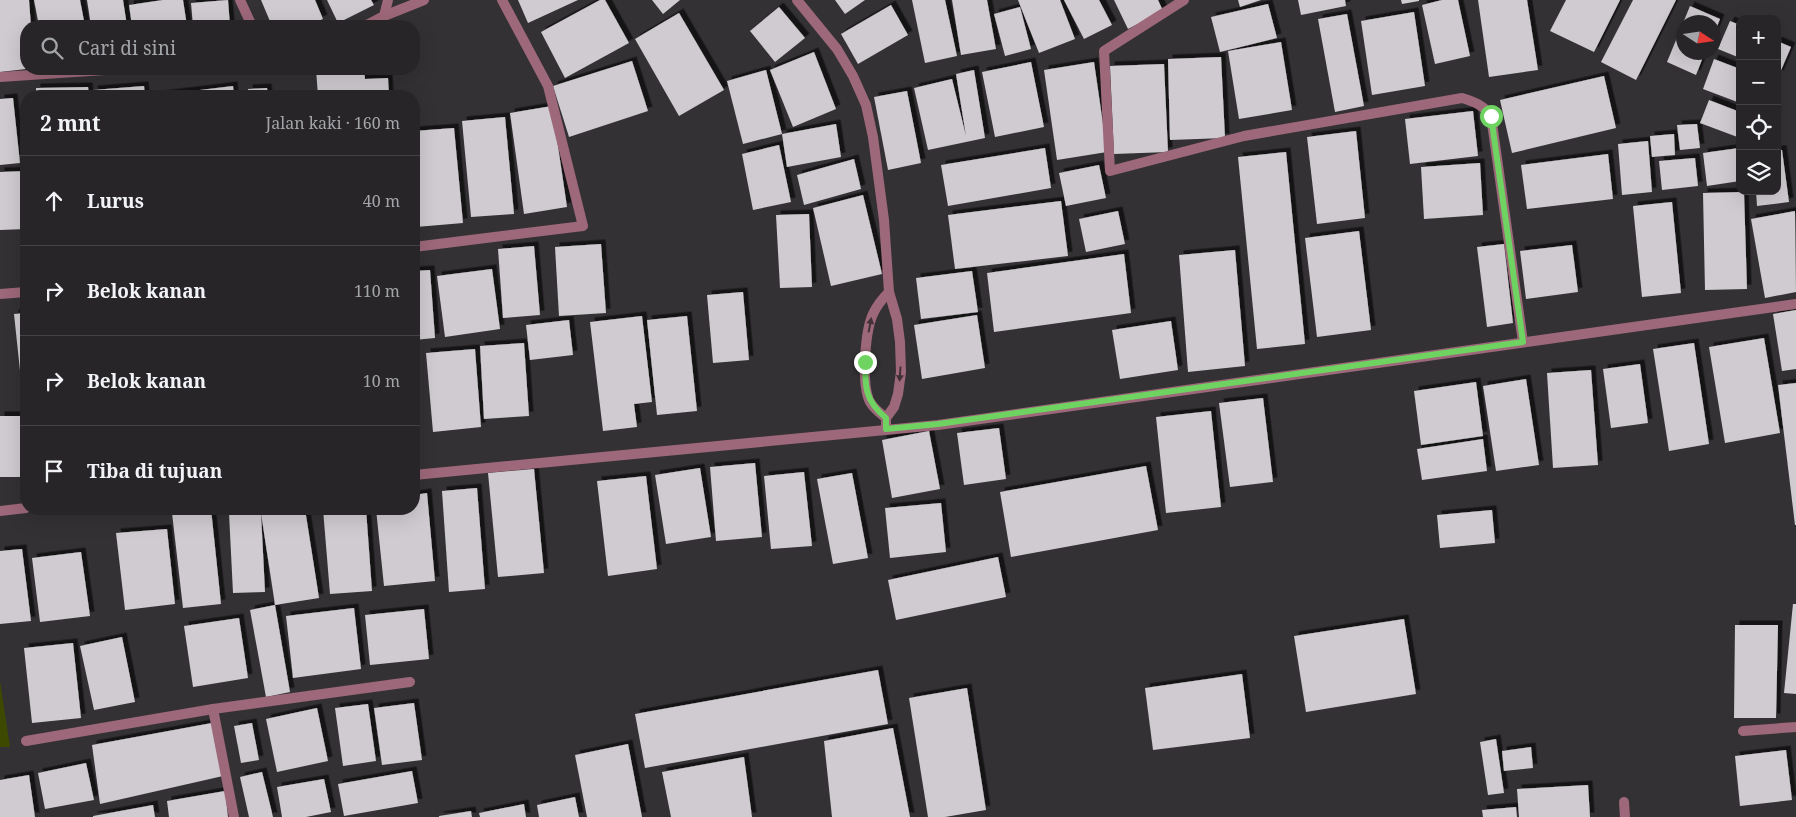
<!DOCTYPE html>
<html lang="id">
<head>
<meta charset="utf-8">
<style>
  body { margin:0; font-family:"Noto Serif",serif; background:#2f2d30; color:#f1f3f6 }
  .controls { position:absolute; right:15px; top:15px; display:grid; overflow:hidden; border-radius:10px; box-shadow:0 5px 20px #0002 }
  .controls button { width:45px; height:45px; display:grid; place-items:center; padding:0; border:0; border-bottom:1px solid #434245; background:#272528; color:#f1f3f6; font:25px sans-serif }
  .compass { position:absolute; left:1676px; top:15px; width:45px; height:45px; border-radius:50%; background:#272528; box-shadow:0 5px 20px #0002; rotate:102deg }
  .stop { position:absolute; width:15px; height:15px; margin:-11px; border:4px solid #6ed361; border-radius:50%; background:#fff }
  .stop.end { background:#6ed361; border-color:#fff; box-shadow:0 1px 5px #0008 }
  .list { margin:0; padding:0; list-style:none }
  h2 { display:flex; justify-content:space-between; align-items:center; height:65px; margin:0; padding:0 20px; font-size:21px }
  h2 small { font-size:16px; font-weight:400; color:#a4a5a8 }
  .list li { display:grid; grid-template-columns:32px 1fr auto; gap:15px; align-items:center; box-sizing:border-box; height:90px; padding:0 20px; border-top:1px solid #434245 }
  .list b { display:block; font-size:19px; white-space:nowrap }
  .list em { font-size:16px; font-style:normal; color:#a4a5a8 }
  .icon { flex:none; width:28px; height:28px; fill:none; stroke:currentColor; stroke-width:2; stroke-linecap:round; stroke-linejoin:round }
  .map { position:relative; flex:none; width:1796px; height:817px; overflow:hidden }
  .search { position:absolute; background:#272528; box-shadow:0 5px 20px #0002; left:20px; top:20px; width:400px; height:55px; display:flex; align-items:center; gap:12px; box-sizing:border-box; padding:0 18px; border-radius:20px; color:#a4a5a8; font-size:19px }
  .panel { position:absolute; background:#272528; box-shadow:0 5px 20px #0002; left:20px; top:90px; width:400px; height:425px; border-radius:20px }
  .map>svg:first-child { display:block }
</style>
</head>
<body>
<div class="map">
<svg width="1796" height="817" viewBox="0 0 1796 817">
  <defs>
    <filter id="shadow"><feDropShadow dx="4.5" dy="-4.5" stdDeviation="0" flood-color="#0009"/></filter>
  </defs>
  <rect width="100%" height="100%" fill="#343135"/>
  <polygon fill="#3e4900" points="0,681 10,747 0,747"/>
  <g fill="#cfcbd0" filter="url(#shadow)">
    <polygon points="0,0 29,0 31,26 26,26 26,69 0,72"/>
    <polygon points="34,0 80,0 85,26 39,26"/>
    <polygon points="87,0 123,0 127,26 91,26"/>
    <polygon points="163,0 183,0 187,26 132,26 129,5"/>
    <polygon points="228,0 230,26 193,26 191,3"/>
    <polygon points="261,0 315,0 323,19 307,26 272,26"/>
    <polygon points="327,0 371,0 374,5 338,23"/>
    <polygon points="518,0 578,0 528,23"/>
    <polygon points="600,0 605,0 629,43 565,78 541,32"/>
    <polygon points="652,0 680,0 663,14"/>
    <polygon points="835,0 865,0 845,14"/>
    <polygon points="912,0 945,0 957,56 925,63"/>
    <polygon points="952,0 987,0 996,49 961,55"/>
    <polygon points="1018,0 1060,0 1075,39 1039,53"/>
    <polygon points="1064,0 1099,0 1112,25 1084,39"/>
    <polygon points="1114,0 1158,0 1163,11 1128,29"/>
    <polygon points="1238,0 1261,0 1240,7"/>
    <polygon points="1298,0 1345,0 1346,6 1301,15"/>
    <polygon points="1401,0 1419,0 1419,1 1402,4"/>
    <polygon points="1442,0 1458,0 1470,56 1435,64 1422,5"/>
    <polygon points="1478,0 1527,0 1538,70 1489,77"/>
    <polygon points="1566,0 1620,0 1594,52 1550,31"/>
    <polygon points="1633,0 1676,0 1636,80 1601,62"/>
    <polygon points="1268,4 1277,38 1220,52 1211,17"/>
    <polygon points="891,5 908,35 858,64 841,34"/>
    <polygon points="1690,6 1720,19 1714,34 1714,22 1684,22 1684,52 1705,52 1696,75 1667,62"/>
    <polygon points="779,7 805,38 775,62 750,31"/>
    <polygon points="1020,7 1031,49 1005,56 994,14"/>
    <polygon points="1414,12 1425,86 1372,95 1361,21"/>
    <polygon points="679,13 724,90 679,116 635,39"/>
    <polygon points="1347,14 1364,106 1335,112 1318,19"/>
    <polygon points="1730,21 1740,25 1740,58 1718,49"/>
    <polygon points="1777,41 1791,47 1779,75 1777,74"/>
    <polygon points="1281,42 1292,110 1239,119 1228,51"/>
    <polygon points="814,52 836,109 793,127 770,70"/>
    <polygon points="1221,57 1225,138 1170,140 1168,59"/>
    <polygon points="1714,59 1740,69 1740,103 1703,89"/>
    <polygon points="632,61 648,111 569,137 553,86"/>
    <polygon points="1031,62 1044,127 995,137 982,72"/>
    <polygon points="1094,62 1107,152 1057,160 1044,70"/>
    <polygon points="1164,64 1168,152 1114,154 1110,66"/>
    <polygon points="316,69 364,69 365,79 388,78 389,96 318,96"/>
    <polygon points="766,70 782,134 743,144 727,81"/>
    <polygon points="974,70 985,138 928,150 914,88 952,79 966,136 956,74"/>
    <polygon points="1604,76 1616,128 1512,153 1500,100"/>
    <polygon points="144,86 145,96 94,96 93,90"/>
    <polygon points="233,86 234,96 159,96 159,95"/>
    <polygon points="88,87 89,96 36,96 36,88"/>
    <polygon points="267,88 268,96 249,96 248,89"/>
    <polygon points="907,91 921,163 888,170 874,97"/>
    <polygon points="13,98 20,163 0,165 0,99"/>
    <polygon points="1709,100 1740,112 1740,138 1700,123"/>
    <polygon points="552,106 567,207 524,214 510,113"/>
    <polygon points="1473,111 1478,156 1410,164 1405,119"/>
    <polygon points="505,117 514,214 471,217 462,121"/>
    <polygon points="836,124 841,157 787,167 782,134"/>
    <polygon points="1697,124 1700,148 1680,150 1677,125"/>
    <polygon points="454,128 463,223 416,227 414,202 414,131"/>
    <polygon points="1356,131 1365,218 1317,224 1307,137"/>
    <polygon points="1674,134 1675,155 1652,157 1650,136"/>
    <polygon points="1648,141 1652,192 1622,195 1618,144"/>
    <polygon points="779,145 791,202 753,210 742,154"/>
    <polygon points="1045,148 1051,188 948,206 941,165"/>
    <polygon points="1739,148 1740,181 1707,186 1703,153"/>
    <polygon points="1777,150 1782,150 1789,202 1757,206 1756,191 1777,191"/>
    <polygon points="1286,152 1305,344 1257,349 1238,157"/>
    <polygon points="1608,154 1613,199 1527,209 1521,165"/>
    <polygon points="1695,158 1698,186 1662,190 1659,161"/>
    <polygon points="854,159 861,189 804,205 797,175"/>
    <polygon points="1480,163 1483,215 1424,219 1421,167"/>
    <polygon points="1099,165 1106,198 1066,206 1059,173"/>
    <polygon points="26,171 26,229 0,230 0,172"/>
    <polygon points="1744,192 1747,289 1705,290 1703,193"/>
    <polygon points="863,195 882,274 831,286 813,208"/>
    <polygon points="1061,201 1068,256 955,269 948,215"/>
    <polygon points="1672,202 1681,293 1642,297 1633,206"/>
    <polygon points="1118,211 1125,244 1086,252 1079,219"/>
    <polygon points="1795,211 1796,292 1765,298 1751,219"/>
    <polygon points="809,214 812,287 780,288 776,215"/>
    <polygon points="1359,231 1371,330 1317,337 1305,238"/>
    <polygon points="601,244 606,313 559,316 555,247"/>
    <polygon points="1504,244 1513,323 1487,327 1477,247"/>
    <polygon points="1572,245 1578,292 1526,299 1520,251"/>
    <polygon points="534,246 540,315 503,318 498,249"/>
    <polygon points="1235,250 1245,366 1188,372 1179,255"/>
    <polygon points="1124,254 1131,313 994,332 987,273"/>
    <polygon points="492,269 500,329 445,337 437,276"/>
    <polygon points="430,270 435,338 414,340 414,271"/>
    <polygon points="972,271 978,312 921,319 916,278"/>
    <polygon points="743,292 749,360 713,363 707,295"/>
    <polygon points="1796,310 1796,369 1782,371 1773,314"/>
    <polygon points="26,313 26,398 23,399 14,314"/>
    <polygon points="977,315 985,368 922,379 914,325"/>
    <polygon points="642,316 652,402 634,404 637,427 603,431 590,322"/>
    <polygon points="687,316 697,411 657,415 647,320"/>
    <polygon points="569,320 573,355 530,360 526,325"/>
    <polygon points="1171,321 1178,370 1120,379 1112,330"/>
    <polygon points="1764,338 1780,433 1725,443 1709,347"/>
    <polygon points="524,343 529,416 484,419 480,346"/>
    <polygon points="1694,343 1709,444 1669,451 1653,349"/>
    <polygon points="475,349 481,427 433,432 426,353"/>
    <polygon points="1640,364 1648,423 1611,428 1603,369"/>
    <polygon points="1591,370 1598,465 1553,468 1547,373"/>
    <polygon points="1526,379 1539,465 1496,471 1483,386"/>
    <polygon points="1476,382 1483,436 1421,445 1414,391"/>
    <polygon points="1796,383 1796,525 1795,525 1778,385"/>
    <polygon points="1263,398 1273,482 1230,487 1219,403"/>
    <polygon points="1211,411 1221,507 1166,513 1156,417"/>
    <rect x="0" y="416" width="26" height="61"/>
    <polygon points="999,428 1006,479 964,485 957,433"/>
    <polygon points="929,431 940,489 892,498 882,440"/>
    <polygon points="1483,439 1487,471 1422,480 1417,449"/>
    <polygon points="755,463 762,537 716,541 710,467"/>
    <polygon points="1146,466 1158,530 1011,557 1000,492"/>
    <polygon points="700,468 711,537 666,544 655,475"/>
    <polygon points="534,469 544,573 498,577 488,473"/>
    <polygon points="804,472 812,546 771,549 764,476"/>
    <polygon points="852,473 868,558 833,564 817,479"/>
    <polygon points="646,476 657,569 608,576 597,481"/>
    <polygon points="477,488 485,589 449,592 442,491"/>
    <polygon points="427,493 435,581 384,586 376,509 414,509 414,495"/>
    <polygon points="941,503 946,552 890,558 885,508"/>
    <polygon points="211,509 221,604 183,608 172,513"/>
    <polygon points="276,509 305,509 319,598 275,605 261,513 265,592 233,593 229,513"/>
    <polygon points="323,509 366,509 372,591 330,594"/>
    <polygon points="1492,510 1495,543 1440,548 1437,515"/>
    <polygon points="167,529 175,604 125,610 116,533"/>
    <polygon points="22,549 31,621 0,624 0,551"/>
    <polygon points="81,552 90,616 40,622 32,558"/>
    <polygon points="998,557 1006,597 896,620 888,580"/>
    <polygon points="1793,604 1796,604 1796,694 1784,693"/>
    <polygon points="275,605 290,692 266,697 250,610"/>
    <polygon points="354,608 361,669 293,678 286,616"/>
    <polygon points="424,609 429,659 370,665 365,615"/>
    <polygon points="239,618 248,678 193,687 184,626"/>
    <polygon points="1404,619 1416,694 1306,712 1294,636"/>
    <polygon points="1735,625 1778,625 1776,718 1734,718"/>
    <polygon points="122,637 135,702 94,710 80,646"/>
    <polygon points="73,643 81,718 32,723 24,648"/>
    <polygon points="878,670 888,724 645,768 635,714"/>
    <polygon points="1242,674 1250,738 1153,750 1145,688"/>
    <polygon points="967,688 986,810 945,817 928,817 909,698"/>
    <polygon points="414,703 422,760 382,765 374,708"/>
    <polygon points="368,704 376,761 343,766 335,708"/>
    <polygon points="317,708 328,761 277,772 266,719"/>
    <polygon points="212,723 223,776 100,804 92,745"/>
    <polygon points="252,723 259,760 241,763 234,726"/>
    <polygon points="893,728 910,817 832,817 824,741"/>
    <polygon points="1496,739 1504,793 1488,795 1480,742"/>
    <polygon points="628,744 642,817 587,817 575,755"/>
    <polygon points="1531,747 1533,768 1504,771 1502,751"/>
    <polygon points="1786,750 1792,800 1740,806 1735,756"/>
    <polygon points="744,757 752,817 671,817 662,772"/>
    <polygon points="86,763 94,800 45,809 38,773"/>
    <polygon points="412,771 418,803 344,816 338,784"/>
    <polygon points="262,772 273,817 249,817 240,777"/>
    <polygon points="29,775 35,817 0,817 0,780"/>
    <polygon points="324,779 331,812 306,817 282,817 277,787"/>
    <polygon points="1588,785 1590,817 1519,817 1517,789"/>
    <polygon points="225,791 228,817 169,817 167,801"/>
    <polygon points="575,797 579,817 539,817 537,805"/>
    <polygon points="524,804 526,817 480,817 479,813"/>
    <polygon points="153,805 155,817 93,817 93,816"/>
    <polygon points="1516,807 1517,817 1483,817 1482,810"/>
    <polygon points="471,811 472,817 439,817 439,816"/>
  </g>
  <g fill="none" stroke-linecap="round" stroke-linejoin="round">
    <g stroke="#9d6879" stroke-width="10">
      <polyline points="240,0 252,26"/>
      <polyline points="797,0 837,49 853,76 866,105 873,137 884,220 889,292 897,319 900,342 901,372 898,394 894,407 886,418 886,429"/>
      <path d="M 1184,0 L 1104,51 L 1110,171 L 1244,136 L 1462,98 C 1475,102 1483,105 1491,116 L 1523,342"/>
      <polyline points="384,16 424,0"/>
      <polyline points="365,26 384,16 388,0"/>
      <polyline points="0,77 120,69"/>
      <polyline points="414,247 583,226 548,86 502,0"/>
      <polyline points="0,294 26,292"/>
      <path d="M 886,418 C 880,413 874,409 870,402 C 861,385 865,331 873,314 C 877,305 882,299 889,292"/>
      <polyline points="414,475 938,425 1796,304"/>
      <polyline points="0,511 26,508"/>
      <polyline points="213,709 234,817"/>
      <polyline points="1743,731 1796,727"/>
      <polyline points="26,741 213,709 410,682"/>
      <polyline points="1624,802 1625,817"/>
    </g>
  </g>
  <defs><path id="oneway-solid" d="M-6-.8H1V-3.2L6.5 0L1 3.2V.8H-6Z" transform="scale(1.25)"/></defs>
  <g fill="#423137">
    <use href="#oneway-solid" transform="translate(870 325) rotate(-79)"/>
    <use href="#oneway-solid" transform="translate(900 374) rotate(94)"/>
  </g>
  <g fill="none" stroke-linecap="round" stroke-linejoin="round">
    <path stroke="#6ed361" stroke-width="6" d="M 865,362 C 865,387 865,401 886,418 L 886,429 L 938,424 L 1523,342 L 1491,116"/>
  </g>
</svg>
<div class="controls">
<button>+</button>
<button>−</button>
<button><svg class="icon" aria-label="locate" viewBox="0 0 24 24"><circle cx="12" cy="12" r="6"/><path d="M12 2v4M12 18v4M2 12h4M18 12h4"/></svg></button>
<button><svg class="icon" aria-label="layers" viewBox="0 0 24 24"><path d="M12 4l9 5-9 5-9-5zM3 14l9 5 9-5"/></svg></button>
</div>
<svg class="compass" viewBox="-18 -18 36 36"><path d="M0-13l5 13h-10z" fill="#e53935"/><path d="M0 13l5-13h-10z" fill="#a4a5a8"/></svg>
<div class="stop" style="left:1491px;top:116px"></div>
<div class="stop end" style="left:865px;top:362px"></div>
<div class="search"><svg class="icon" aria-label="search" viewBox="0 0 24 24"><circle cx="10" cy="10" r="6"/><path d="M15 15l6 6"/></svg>Cari di sini</div>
<section class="panel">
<h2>2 mnt<small>Jalan kaki · 160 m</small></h2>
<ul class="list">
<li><svg class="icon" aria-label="ahead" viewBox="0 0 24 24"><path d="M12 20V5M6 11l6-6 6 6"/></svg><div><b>Lurus</b></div><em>40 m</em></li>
<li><svg class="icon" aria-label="right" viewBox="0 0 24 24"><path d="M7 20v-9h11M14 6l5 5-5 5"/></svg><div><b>Belok kanan</b></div><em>110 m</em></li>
<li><svg class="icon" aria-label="right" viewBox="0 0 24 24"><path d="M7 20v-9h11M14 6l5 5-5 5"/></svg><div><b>Belok kanan</b></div><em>10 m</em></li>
<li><svg class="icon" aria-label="arrive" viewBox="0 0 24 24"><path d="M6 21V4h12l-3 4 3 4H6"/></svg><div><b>Tiba di tujuan</b></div></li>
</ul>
</section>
</div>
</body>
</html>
